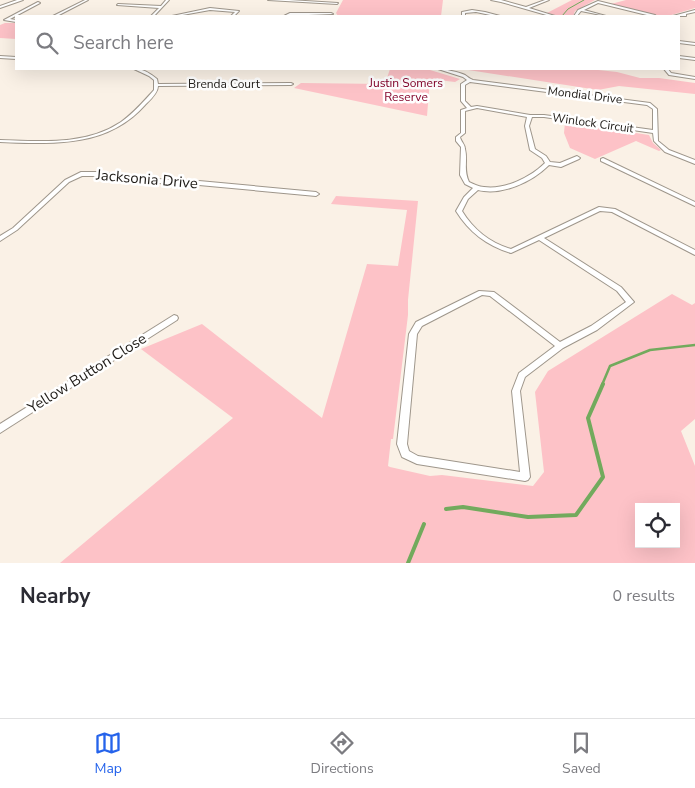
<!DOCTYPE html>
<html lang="en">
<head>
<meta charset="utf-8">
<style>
  body { margin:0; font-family:"Nunito Sans",sans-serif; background:#f2f2f3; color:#2b2b33 }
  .controls { position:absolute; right:15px; bottom:15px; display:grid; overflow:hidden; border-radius:0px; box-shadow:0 5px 20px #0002 }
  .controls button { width:45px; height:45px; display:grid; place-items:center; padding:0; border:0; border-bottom:1px solid #e1e1e2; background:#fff; color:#2b2b33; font:25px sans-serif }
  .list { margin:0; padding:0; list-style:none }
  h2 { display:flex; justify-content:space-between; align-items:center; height:65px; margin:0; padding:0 20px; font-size:21px }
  h2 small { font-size:16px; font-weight:400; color:#7c7c81 }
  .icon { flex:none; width:28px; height:28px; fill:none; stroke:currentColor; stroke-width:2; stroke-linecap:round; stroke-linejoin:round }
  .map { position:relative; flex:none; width:695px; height:563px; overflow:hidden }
  .search { position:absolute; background:#fff; box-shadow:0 5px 20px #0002; left:15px; right:15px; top:15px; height:55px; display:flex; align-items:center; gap:12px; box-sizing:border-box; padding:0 18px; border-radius:0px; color:#7c7c81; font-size:19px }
  .sheet { height:155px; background:#fff }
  nav { display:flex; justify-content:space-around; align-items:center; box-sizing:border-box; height:70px; border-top:1px solid #e1e1e2; background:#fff; font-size:14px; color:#7c7c81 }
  nav a { display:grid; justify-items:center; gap:2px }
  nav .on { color:#2563eb }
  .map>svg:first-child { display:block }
</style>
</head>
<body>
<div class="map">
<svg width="695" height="563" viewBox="0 0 695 563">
  <rect width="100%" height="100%" fill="#faf1e6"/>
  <g fill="#fdc2c7" fill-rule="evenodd">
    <polygon points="343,0 443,0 441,16 338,16 336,13"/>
    <polygon points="572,0 595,0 575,11 573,16 559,16 547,13"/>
    <polygon points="626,0 691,0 695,1 695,8 668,16 658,16 611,4"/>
    <polygon points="5,23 16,23 16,39 0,38 0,25"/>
    <polygon points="390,69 431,69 430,70 460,79 455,82 430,79 427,116 294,88 301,83 385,84"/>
    <polygon points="462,69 589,69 617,72 640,78 659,78 695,83 695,94 619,86 598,90"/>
    <polygon points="565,122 649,135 653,143 661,150 659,151 636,141 595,159 570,148 564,133"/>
    <path d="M 336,196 L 418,201 L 408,300 L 408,315 L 393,439 L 391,439 L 388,466 L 390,467 L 430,476 L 442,475 L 533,486 L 544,472 L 535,392 L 548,371 L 672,294 L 692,305 L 695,303 L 695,419 L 681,431 L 695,466 L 695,563 L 60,563 L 233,418 L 141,349 L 202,324 L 322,418 L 367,264 L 398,266 L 407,210 L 331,204 ZM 639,507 L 676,507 L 676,544 L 639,544 Z"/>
  </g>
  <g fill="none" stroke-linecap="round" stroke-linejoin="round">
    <polyline stroke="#72aa5d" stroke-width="1" points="562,16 568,9 584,0"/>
    <polyline stroke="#72aa5d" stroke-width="2.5" points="602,385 610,366 650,350 695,345"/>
    <g stroke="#72aa5d" stroke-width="4">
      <polyline points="446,509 463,507 528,517 576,515 603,477 588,418 603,384"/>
      <polyline points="408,563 424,524"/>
    </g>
    <defs>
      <g id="street">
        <polygon points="85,0 88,0 57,16 53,16"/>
        <polygon points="166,0 169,0 154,16 151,16 159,8 117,5 118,4 161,6"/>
        <polygon points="268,0 289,0 338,3 337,4"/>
        <polygon points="491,0 501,0 526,7 545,0 549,0 529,8 555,16 550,16 501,2"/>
        <polygon points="598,1 655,15 656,16 651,16 598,3 584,10 606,16 581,11 577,16 574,16 578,10"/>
        <polygon points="38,2 40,3 10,19 16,20 16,22 4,20"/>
        <polygon points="210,8 239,11 234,16 231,16 235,12 210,10 177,16 172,16"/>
        <polygon points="472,10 485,12 500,16 495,16 476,12 465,13 465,16 462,16 462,12"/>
        <polygon points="695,10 695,12 686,14 686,16 673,16"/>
        <polygon points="290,13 331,13 333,14 284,16"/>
        <polygon points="679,41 695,43 695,45 679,43"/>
        <polygon points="0,56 16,57 16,59 0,58"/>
        <polygon points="679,56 695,58 695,60 679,58"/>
        <path d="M 134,69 C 143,68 151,74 157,79 L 158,84 L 291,83 L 293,84 L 291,85 L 158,86 C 158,93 150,100 145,105 C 107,148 52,144 0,142 L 0,140 C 40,141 85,146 121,122 C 134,113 144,101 154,90 L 154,80 L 149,76 Z"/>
        <path d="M 438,69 C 444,69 459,72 465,75 C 468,77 470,79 473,80 L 650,103 L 657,109 L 658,141 L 669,150 L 695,160 L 695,164 L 665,152 L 654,141 L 653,133 L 544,117 L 532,117 L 529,126 L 535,149 L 546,156 L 550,162 L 560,163 L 577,156 L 580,158 L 579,159 L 561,167 L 549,165 C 532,182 502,196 478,190 L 468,199 L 462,211 C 473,229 490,243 511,249 L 599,207 L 615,209 L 695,250 L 695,255 L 693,254 L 612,212 L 600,211 L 544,238 L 621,287 L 634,302 L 597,330 L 563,348 L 525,377 L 520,391 L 530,477 L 528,480 L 525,481 L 417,464 L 402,457 L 397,444 L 409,334 L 416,322 L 479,291 L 494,292 L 560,342 L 591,326 L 626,302 L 617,291 L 539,240 L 511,253 C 487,246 469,232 456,211 L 464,197 L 473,188 L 465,184 L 460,175 L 461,147 L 456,141 L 456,137 L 461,133 L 461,110 L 467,108 L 461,101 L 461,84 L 467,80 L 463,77 ZM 470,82 L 647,105 L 653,109 L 653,130 L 544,115 L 530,115 L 477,106 L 471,107 L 465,101 L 465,85 ZM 477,108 L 527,117 L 525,126 L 530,150 L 542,158 L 545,163 C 531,177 505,190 484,187 C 479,187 474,184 469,182 C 463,169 468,161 465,149 C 465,144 461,142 460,137 L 465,133 L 465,111 ZM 482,295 L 490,296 L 555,346 L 519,373 L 512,391 L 520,472 L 418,456 L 409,451 L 407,444 L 417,334 L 422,326 Z"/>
        <polygon points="664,69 668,69 671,73 695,77 695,79 669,75"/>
        <polygon points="603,158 695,202 695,206 601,161 601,159"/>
        <polygon points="81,172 99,172 157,179 199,181 316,192 319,194 316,196 199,185 157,183 99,176 82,176 69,182 17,230 0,241 0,236 13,228 65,180"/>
        <polygon points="174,315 177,316 178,318 177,320 0,433 0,424"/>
      </g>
      <polygon id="secondary" points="17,0 23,0 0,8 0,6"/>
    </defs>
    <use href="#street" stroke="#9e968b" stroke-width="2"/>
    <use href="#secondary" stroke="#9e968b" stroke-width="2"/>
    <use href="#street" fill="#fff" fill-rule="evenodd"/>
    <use href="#secondary" fill="#fff" fill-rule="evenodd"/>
  </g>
  <g text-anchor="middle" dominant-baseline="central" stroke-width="5" stroke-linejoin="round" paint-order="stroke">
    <g font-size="12" fill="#84052c" stroke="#fff">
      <text x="406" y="83">Justin Somers<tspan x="406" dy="14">Reserve</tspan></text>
    </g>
    <g font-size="12" fill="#1f1c18" stroke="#fff">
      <text x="224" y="84">Brenda Court</text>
      <text transform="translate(585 95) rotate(7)">Mondial Drive</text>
      <text transform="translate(593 123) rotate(8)">Winlock Circuit</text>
    </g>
    <g font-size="15" fill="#1f1c18" stroke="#fff">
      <text transform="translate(147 179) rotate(5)">Jacksonia Drive</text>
      <text transform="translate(87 373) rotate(-32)">Yellow Button Close</text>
    </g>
  </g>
</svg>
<div class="controls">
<button><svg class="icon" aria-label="locate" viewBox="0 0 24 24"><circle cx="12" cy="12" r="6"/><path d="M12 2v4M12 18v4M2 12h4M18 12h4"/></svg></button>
</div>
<div class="search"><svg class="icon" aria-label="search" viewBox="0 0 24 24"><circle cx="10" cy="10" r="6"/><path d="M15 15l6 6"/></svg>Search here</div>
</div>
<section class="sheet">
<h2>Nearby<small>0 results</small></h2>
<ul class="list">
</ul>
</section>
<nav>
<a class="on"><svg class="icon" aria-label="map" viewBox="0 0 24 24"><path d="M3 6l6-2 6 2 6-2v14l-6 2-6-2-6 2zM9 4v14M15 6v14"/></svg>Map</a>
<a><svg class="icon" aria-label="directions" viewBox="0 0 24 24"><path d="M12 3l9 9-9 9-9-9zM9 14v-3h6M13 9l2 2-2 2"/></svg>Directions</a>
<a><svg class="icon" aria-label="saved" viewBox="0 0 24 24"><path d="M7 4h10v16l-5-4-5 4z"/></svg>Saved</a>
</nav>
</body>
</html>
